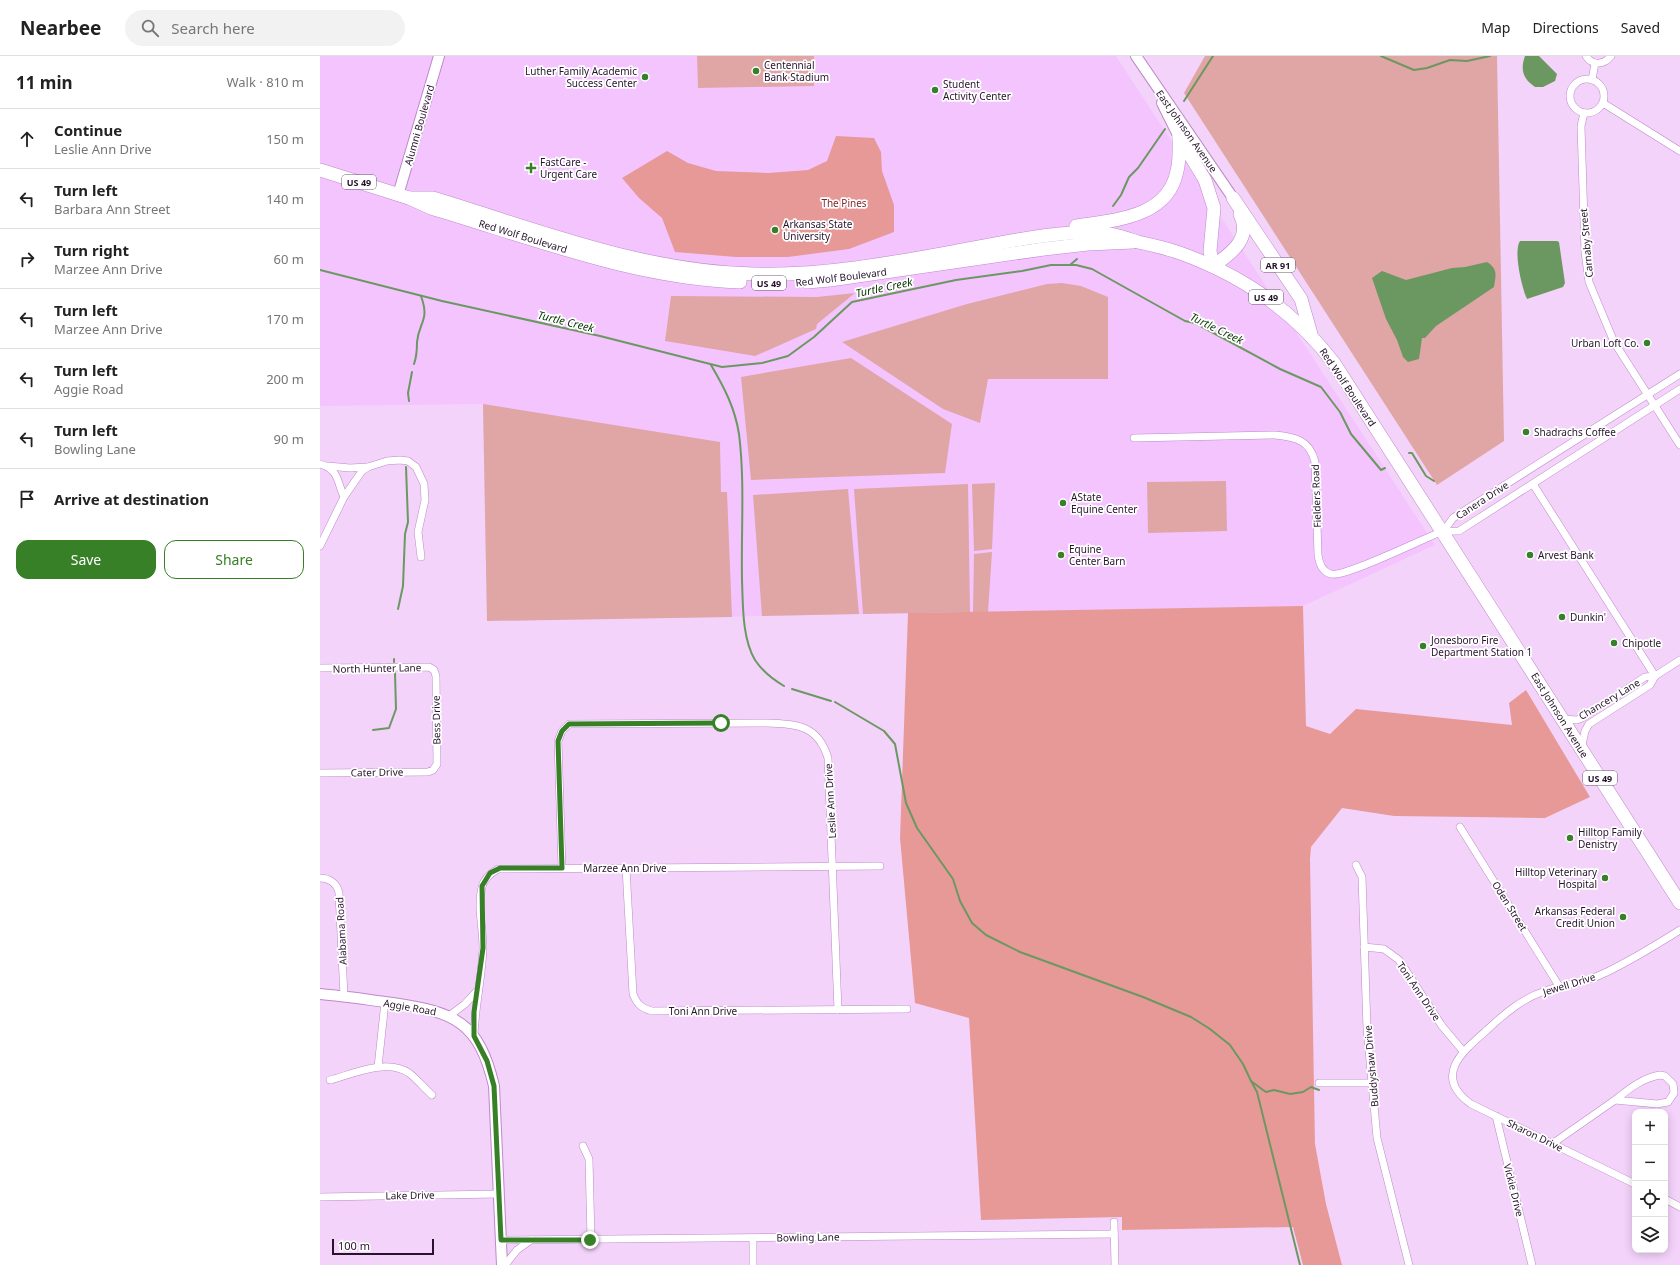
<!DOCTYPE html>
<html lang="en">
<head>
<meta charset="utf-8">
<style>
  body { margin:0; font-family:"Noto Sans",sans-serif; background:#f2f2f2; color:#222 }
  .controls { position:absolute; right:12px; bottom:12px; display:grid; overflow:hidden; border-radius:8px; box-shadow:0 2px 10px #0003 }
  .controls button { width:36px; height:36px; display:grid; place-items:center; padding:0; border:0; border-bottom:1px solid #e0e0e0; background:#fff; color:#222; font:20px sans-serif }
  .scale { position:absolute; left:12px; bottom:10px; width:102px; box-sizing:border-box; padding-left:4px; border:2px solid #27132c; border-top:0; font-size:11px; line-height:14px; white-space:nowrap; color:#27132c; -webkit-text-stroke:3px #fff; paint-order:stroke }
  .stop { position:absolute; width:12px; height:12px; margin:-9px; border:3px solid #378027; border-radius:50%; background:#fff }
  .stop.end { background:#378027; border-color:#fff; box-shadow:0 1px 4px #0008 }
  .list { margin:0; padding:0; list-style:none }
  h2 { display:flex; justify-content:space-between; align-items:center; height:52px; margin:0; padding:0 16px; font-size:17px }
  h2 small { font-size:13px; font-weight:400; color:#767676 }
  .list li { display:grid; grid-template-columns:26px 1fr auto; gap:12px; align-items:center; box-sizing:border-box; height:60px; padding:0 16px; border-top:1px solid #e0e0e0 }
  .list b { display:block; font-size:15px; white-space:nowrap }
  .list p { margin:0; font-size:13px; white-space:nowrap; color:#767676 }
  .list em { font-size:13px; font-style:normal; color:#767676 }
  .actions { display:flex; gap:8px; padding:12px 16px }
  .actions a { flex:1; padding:9px 0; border:1px solid #378027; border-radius:12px; text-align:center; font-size:14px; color:#378027 }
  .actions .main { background:#378027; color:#fff }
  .icon { flex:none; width:22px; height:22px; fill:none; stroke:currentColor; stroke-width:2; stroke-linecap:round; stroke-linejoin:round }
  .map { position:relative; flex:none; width:1360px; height:1209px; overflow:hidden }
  header { display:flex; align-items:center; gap:24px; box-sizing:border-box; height:56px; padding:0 20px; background:#fff; border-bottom:1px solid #e0e0e0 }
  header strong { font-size:19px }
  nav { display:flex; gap:22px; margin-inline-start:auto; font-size:14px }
  .search { width:280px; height:36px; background:#f2f2f2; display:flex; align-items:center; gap:10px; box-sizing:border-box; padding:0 14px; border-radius:22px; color:#767676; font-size:15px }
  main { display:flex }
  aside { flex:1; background:#fff }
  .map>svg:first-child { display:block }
</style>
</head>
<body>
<header>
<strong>Nearbee</strong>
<div class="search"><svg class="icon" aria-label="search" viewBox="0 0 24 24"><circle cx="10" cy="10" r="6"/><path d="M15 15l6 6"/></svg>Search here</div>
<nav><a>Map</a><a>Directions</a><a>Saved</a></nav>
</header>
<main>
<aside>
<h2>11 min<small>Walk · 810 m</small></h2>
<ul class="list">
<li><svg class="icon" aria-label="ahead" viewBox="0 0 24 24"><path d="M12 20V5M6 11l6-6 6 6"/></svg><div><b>Continue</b><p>Leslie Ann Drive</p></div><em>150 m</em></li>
<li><svg class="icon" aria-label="left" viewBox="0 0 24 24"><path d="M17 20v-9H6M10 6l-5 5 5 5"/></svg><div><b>Turn left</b><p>Barbara Ann Street</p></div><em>140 m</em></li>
<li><svg class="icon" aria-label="right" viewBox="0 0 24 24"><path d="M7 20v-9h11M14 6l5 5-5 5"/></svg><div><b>Turn right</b><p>Marzee Ann Drive</p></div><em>60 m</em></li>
<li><svg class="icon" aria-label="left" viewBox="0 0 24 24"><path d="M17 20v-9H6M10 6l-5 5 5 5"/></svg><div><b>Turn left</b><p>Marzee Ann Drive</p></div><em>170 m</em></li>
<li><svg class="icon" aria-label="left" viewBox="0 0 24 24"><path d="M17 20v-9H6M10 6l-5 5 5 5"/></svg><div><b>Turn left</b><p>Aggie Road</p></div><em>200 m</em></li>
<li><svg class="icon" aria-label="left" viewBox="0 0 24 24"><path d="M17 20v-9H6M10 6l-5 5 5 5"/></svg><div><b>Turn left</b><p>Bowling Lane</p></div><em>90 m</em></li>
<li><svg class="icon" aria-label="arrive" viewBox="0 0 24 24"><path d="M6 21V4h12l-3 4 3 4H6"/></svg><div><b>Arrive at destination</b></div></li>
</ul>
<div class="actions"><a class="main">Save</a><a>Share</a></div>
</aside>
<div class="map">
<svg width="1360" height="1209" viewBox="0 0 1360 1209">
  <rect width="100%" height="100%" fill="#f4d3fb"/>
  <polygon fill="#f4c4ff" points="0,0 796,0 1115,489 983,550 167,565 163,348 0,350"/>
  <g fill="#dfa6a5">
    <polygon points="377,0 494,0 494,30 378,32"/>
    <polygon points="885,0 1177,0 1184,385 1117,429 864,37"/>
    <polygon points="742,227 761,230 788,241 788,323 668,323 660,367 623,353 522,286 647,248 727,228"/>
    <polygon points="535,237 497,268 496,273 435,300 345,285 351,240 497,241"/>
    <polygon points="531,302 632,368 625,417 431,424 421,321"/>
    <polygon points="163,348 400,386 401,436 407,436 412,561 167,565"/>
    <polygon points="906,425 907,475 828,477 827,426"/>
    <polygon points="675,427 672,493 654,495 652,428"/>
    <polygon points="648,428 650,556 543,558 534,433"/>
    <polygon points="528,433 539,558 442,560 433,439"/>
    <polygon points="672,496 668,556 653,556 654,498"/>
  </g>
  <g fill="#e79998">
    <polygon points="516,80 554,82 561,96 562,115 574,149 574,176 529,193 468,201 416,201 355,196 342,162 319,142 302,122 347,95 368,107 396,115 448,117 488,114 507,105"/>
    <polygon points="983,550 986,670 1010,678 1036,653 1192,669 1189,647 1206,634 1270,741 1225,762 1074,760 1022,752 991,791 990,803 995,1088 1006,1148 1022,1209 983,1209 973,1171 802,1174 802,1161 661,1164 649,962 595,947 580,782 588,557"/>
  </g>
  <g fill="#6b9861">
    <path d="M 1205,0 L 1219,0 L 1237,18 L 1235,25 L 1223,31 L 1215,31 C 1203,23 1200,14 1205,0 Z"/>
    <path d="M 1200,185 L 1237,185 L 1239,186 L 1245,227 L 1243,231 L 1207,243 C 1202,233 1193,195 1200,185 Z"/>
    <path d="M 1167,206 C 1178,213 1176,219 1174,231 L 1116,270 L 1105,282 L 1102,282 L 1099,303 L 1088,306 L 1083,301 L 1077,284 L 1066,263 L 1052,222 L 1062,215 L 1086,224 L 1132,212 L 1145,211 Z"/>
  </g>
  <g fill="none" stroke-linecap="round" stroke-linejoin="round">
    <g stroke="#6b9861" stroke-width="2">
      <polyline points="1061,0 1094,14 1107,12 1130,4 1147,5 1170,0"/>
      <polyline points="864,45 893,0"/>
      <polyline points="793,150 801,139 809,121 818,112 845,73"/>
      <polyline points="750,209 757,203"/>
      <polyline points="0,214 122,245 280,280 402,311 442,307 468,300 494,281 532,246 636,224 702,215 731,209 756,209 772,213 865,265 875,267 960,313 1001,331 1020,356 1031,378 1061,414 1065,412"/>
      <path d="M 94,308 C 97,300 97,294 97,286 C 99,265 110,265 101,240"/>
      <path d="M 391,309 C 404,331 415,352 419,378 C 425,426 421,475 422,524 C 423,549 422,582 435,604 C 443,616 452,623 464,630"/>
      <polyline points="89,345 88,337 92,316"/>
      <polyline points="1089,397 1092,397 1106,420 1114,425"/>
      <polyline points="78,553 83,530 85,478 88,466 86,411"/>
      <polyline points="74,606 74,603"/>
      <polyline points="472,633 511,645"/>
      <polyline points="515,646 564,675 575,688 586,747 597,772 633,823 640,845 652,867 666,879 700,896 823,941 871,961 890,973 910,989 923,1008 931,1025 943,1034 946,1036 954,1034 970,1038 983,1036 991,1031 999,1034"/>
      <polyline points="53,674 69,672 76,653 75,617"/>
      <polyline points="931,1025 937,1036 980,1209"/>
    </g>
    <defs>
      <g id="street">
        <path d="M 1266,0 C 1272,10 1284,9 1291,0"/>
        <circle cx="1267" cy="40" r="17"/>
        <polyline points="1272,24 1275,7"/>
        <polyline points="1283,47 1360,95"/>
        <polyline points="1264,57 1261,70 1265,196 1269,226 1294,286 1360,389"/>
        <path d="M 814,382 L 955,379 C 975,381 990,384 995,406 L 998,499 C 999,506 1002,516 1011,518 C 1024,522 1102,483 1121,476 C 1126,475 1133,475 1139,475 L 1360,333"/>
        <path d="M 0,408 C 19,413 17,426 24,441"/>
        <polyline points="8,410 30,412 48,411"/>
        <polyline points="1213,428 1335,620 1360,604"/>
        <polyline points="1123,476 1133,462 1360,318"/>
        <polyline points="0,490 24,441 42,415 48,411 67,405 80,404 88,405 96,411 104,428 105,444 98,476 101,501"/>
        <polyline points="0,612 109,611 114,614 116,620 117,708 113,714 108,716 0,717"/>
        <polyline points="1242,663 1257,664 1262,662 1325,621 1335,620 1330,629 1269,668 1265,675 1261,693"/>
        <polyline points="1140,771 1239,930"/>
        <polyline points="1036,809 1042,821 1047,972 1057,1082 1089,1209"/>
        <path d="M 242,812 L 238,685 L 242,675 L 249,668 L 446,667 C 477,668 498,669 508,702 L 518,954"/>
        <path d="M 306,812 L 313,938 C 317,948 321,952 332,955 L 587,953"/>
        <path d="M 0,822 C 9,822 17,827 19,837 L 24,940"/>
        <polyline points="1044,891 1064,893 1079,904 1122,970 1143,995"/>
        <polyline points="129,960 145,948 158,934"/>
        <path d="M 154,980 C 155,950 162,921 163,892 C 163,872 157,850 162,831 C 164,822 171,817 178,813 L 560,810"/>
        <polyline points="58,1011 65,946"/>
        <path d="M 1340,1019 L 1345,1020 L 1353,1028 L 1354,1037 L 1348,1046 L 1337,1048 L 1295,1044 C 1309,1033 1322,1022 1340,1019 Z"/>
        <path d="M 10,1024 C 33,1018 67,1002 89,1017 C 97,1023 104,1032 112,1039"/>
        <polyline points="999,1027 1051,1027"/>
        <polyline points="1176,1060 1212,1209"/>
        <polyline points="1232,1088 1295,1044"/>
        <polyline points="263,1090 269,1103 271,1183"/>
        <path d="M 1315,1128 L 1151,1048 C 1112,1020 1143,995 1167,974 C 1184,958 1203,942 1225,935 C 1242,929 1261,927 1278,920 C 1306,908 1334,890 1360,874"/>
        <polyline points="0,1141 179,1138"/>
        <polyline points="1345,1143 1360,1151"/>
        <polyline points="794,1166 795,1209"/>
        <polyline points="433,1182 433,1209"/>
        <polyline points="181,1184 794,1178"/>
        <polyline points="185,1209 197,1194 211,1184"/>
      </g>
      <g id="secondary">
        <polyline points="816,0 913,142"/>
        <polyline points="842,47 859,81"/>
        <polyline points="78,139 119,0"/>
        <path d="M 0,938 C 25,940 49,944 73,947 C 135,956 159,966 174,1030 L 182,1209"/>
      </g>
      <g id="highway">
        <polyline points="859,81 885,124 894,152 890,195 893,210"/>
        <path d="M 0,114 L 89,142 L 111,152 C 212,182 314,222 420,226"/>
        <path d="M 89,142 L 113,142 C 218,174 323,216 434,218 C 506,220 577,206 648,193 C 689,185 730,177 771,176 C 788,176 802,181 818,186 C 832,189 846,192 860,197 C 921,219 974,255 1014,307 L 1360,847"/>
        <polyline points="913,142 981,243 991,278"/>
        <path d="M 756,170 C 794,164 848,162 857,115 C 860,104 859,92 859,81"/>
        <path d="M 893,210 C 912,197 932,182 920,158"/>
        <polyline points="487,226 510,224 724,193 768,188 813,186"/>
      </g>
    </defs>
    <use href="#street" stroke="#bd89c9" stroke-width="8"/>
    <use href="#secondary" stroke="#bd89c9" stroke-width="12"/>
    <use href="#highway" stroke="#bd89c9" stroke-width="14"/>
    <use href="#street" stroke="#fff" stroke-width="7"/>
    <use href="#secondary" stroke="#fff" stroke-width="10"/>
    <use href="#highway" stroke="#fff" stroke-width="13"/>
  </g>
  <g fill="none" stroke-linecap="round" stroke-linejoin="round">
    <polyline stroke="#378027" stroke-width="5" points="270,1184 181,1184 174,1030 167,1005 154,980 154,956 163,892 162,830 170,817 180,812 242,812 238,685 242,675 249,668 401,667"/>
  </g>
  <g fill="#378027" stroke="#fff" stroke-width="1.5">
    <circle cx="436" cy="15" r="4"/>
    <circle cx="325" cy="21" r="4"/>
    <circle cx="615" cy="34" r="4"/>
    <path d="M209 106h4v4h4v4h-4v4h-4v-4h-4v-4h4z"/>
    <circle cx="455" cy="174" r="4"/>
    <circle cx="1327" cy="287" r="4"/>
    <circle cx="1206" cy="376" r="4"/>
    <circle cx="743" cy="447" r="4"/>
    <circle cx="741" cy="499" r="4"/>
    <circle cx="1210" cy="499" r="4"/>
    <circle cx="1242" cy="561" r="4"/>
    <circle cx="1294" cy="587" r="4"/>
    <circle cx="1103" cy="590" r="4"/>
    <circle cx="1250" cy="782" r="4"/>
    <circle cx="1285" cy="822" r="4"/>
    <circle cx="1303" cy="861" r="4"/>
  </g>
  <g text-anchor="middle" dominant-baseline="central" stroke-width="3.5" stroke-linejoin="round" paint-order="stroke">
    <g fill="#fff" stroke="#685a6b" stroke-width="1">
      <rect x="22" y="119" width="34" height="14" rx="3"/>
      <rect x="941" y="202" width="34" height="14" rx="3"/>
      <rect x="432" y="220" width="34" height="14" rx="3"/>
      <rect x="929" y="234" width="34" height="14" rx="3"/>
      <rect x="1263" y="715" width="34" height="14" rx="3"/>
    </g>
    <g font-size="9" font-weight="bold" fill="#27132c">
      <text x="39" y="126">US 49</text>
      <text x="958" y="209">AR 91</text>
      <text x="449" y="227">US 49</text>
      <text x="946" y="241">US 49</text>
      <text x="1280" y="722">US 49</text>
    </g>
    <g font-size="10" fill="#27132c" stroke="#fff" text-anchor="start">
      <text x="444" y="9">Centennial<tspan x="444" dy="12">Bank Stadium</tspan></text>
      <text x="317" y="15" text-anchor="end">Luther Family Academic<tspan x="317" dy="12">Success Center</tspan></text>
      <text x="623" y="28">Student<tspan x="623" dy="12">Activity Center</tspan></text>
      <text x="220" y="106">FastCare -<tspan x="220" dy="12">Urgent Care</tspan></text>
      <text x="463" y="168">Arkansas State<tspan x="463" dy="12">University</tspan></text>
      <text x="1319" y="287" text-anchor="end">Urban Loft Co.</text>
      <text x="1214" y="376">Shadrachs Coffee</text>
      <text x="751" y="441">AState<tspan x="751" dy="12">Equine Center</tspan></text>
      <text x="749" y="493">Equine<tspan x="749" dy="12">Center Barn</tspan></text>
      <text x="1218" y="499">Arvest Bank</text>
      <text x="1250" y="561">Dunkin'</text>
      <text x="1111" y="584">Jonesboro Fire<tspan x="1111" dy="12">Department Station 1</tspan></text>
      <text x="1302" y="587">Chipotle</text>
      <text x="1258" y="776">Hilltop Family<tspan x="1258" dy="12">Denistry</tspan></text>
      <text x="1277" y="816" text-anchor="end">Hilltop Veterinary<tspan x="1277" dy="12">Hospital</tspan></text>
      <text x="1295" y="855" text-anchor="end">Arkansas Federal<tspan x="1295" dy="12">Credit Union</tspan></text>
    </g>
    <g font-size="10" fill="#27132c" stroke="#fff">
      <text transform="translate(99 69) rotate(-74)">Alumni Boulevard</text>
      <text transform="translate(867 75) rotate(55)">East Johnson Avenue</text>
      <text transform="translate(203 180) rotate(17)">Red Wolf Boulevard</text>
      <text transform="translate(1266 187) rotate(-95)">Carnaby Street</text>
      <text transform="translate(521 221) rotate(-7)">Red Wolf Boulevard</text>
      <text transform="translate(1028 331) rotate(56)">Red Wolf Boulevard</text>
      <text transform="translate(996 440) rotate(-92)">Fielders Road</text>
      <text transform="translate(1162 444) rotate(-33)">Canera Drive</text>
      <text transform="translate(57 612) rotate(-1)">North Hunter Lane</text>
      <text transform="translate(1289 643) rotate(-31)">Chancery Lane</text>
      <text transform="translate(1240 659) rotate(58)">East Johnson Avenue</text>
      <text transform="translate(116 664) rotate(-91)">Bess Drive</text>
      <text transform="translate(57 716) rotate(-1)">Cater Drive</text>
      <text transform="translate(510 745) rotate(-93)">Leslie Ann Drive</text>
      <text x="305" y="812">Marzee Ann Drive</text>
      <text transform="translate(1190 850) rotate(58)">Oden Street</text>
      <text transform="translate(21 875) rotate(-93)">Alabama Road</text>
      <text transform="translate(1249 928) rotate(-17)">Jewell Drive</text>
      <text transform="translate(1099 935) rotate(56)">Toni Ann Drive</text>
      <text transform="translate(90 951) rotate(10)">Aggie Road</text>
      <text x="383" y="955">Toni Ann Drive</text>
      <text transform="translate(1051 1010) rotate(-95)">Buddyshaw Drive</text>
      <text transform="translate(1215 1079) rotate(26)">Sharon Drive</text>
      <text transform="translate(1194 1134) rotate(76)">Vickie Drive</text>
      <text transform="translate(90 1139) rotate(-1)">Lake Drive</text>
      <text transform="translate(488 1181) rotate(-1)">Bowling Lane</text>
    </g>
    <g font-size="10" fill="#81262d" stroke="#fff">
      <text x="524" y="147">The Pines</text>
    </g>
    <g font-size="11" font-style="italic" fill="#073700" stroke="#fff">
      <text transform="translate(564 231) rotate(-12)">Turtle Creek</text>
      <text transform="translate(246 265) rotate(14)">Turtle Creek</text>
      <text transform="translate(897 272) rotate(26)">Turtle Creek</text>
    </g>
  </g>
</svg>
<div class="controls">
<button>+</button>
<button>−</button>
<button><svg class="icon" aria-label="locate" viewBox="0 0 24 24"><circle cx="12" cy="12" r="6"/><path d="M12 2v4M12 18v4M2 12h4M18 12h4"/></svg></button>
<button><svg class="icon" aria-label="layers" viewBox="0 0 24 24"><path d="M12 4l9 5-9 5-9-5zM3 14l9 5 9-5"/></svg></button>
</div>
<div class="scale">100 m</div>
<div class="stop" style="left:401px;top:667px"></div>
<div class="stop end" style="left:270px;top:1184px"></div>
</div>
</main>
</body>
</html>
